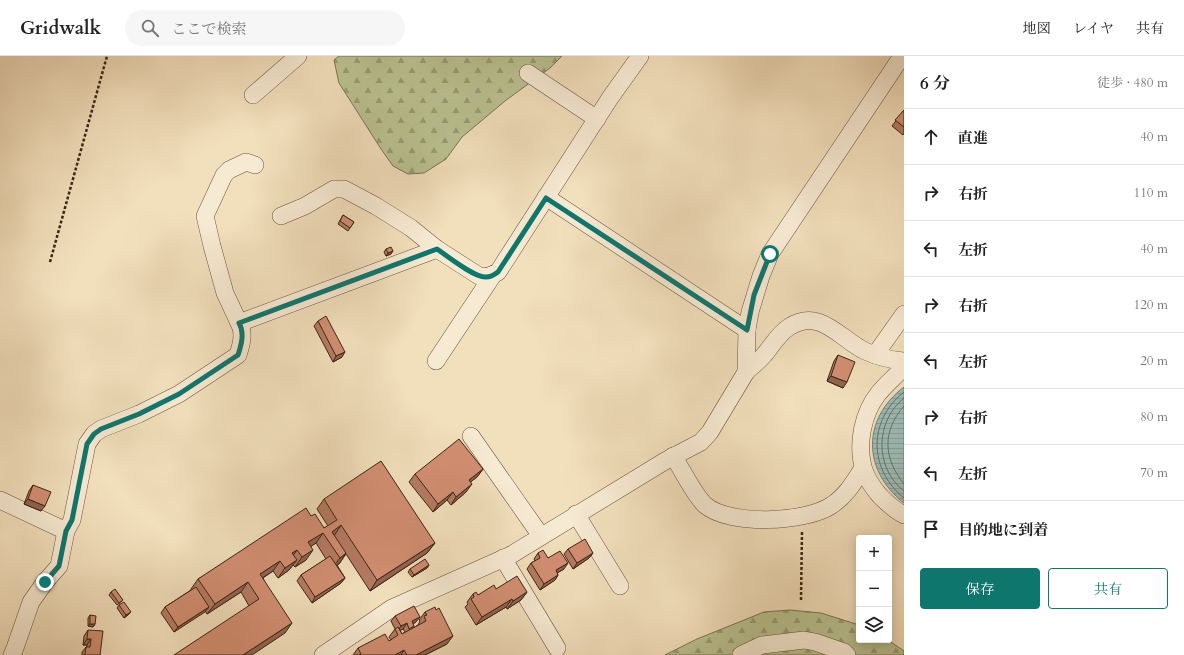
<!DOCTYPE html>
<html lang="ja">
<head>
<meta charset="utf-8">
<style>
  body { margin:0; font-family:Cardo,"Noto Serif JP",serif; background:#f6f6f6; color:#202124 }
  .controls { position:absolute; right:12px; bottom:12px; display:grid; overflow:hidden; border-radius:4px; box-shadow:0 2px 10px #0003 }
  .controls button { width:36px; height:36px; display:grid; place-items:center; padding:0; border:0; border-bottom:1px solid #e0e0e0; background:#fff; color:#202124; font:20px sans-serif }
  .stop { position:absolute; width:12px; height:12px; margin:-9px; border:3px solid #0f766e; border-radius:50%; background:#fff }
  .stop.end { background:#0f766e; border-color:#fff; box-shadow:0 1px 4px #0008 }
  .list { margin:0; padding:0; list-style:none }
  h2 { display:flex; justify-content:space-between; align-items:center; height:52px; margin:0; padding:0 16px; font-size:17px }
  h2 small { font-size:13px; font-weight:400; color:#757577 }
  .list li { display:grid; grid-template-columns:26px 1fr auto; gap:12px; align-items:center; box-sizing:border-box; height:56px; padding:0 16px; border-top:1px solid #e0e0e0 }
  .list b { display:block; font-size:15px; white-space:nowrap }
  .list em { font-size:13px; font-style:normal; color:#757577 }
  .actions { display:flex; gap:8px; padding:12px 16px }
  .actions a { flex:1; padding:9px 0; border:1px solid #0f766e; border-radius:4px; text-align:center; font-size:14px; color:#0f766e }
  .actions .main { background:#0f766e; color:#fff }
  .icon { flex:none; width:22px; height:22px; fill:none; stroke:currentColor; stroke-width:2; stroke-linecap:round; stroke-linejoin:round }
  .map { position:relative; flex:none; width:904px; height:599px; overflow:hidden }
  header { display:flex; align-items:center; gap:24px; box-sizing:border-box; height:56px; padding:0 20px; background:#fff; border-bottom:1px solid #e0e0e0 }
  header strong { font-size:19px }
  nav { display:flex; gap:22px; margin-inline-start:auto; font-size:14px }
  .search { width:280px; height:36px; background:#f6f6f6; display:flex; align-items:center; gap:10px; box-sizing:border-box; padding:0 14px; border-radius:22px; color:#757577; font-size:15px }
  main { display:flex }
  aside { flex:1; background:#fff }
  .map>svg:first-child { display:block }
</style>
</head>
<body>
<header>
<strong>Gridwalk</strong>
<div class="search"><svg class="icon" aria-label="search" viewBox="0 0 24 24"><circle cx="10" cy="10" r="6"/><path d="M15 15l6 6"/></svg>ここで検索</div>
<nav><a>地図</a><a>レイヤ</a><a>共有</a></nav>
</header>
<main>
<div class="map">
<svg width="904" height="599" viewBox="0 0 904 599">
  <defs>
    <pattern id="forest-firs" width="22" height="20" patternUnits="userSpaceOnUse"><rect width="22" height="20" fill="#bac291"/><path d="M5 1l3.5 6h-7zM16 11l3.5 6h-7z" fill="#989d75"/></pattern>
    <pattern id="water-rules" width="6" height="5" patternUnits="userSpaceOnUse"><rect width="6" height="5" fill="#9cbcb7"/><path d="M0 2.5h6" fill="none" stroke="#87a19c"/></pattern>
  </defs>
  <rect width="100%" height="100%" fill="#f2dfbc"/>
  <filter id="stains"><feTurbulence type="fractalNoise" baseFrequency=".005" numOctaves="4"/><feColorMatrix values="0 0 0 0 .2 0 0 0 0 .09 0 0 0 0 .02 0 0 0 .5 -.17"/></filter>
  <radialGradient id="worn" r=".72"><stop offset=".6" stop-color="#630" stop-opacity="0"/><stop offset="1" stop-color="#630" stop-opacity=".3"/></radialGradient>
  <g fill="url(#forest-firs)" stroke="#7a7453">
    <polygon points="339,0 562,0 550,12 505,45 462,81 446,103 424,117 408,118 393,110 381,93 339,27 334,4"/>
    <polygon points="790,554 821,557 859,569 859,584 888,584 904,595 904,599 665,599 697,583 764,556"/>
  </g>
  <path fill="url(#water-rules)" stroke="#758076" d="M 904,331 L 904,447 C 862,414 862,363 904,331 Z"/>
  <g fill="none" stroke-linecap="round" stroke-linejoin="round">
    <g stroke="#6c7066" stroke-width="1">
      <path d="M 904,336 C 868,364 868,413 904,442"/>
      <path d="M 904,342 C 875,365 874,412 904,435"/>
      <path d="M 904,350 C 882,375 883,402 904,428"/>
    </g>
    <defs>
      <g id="minor">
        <polyline points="528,17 597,63"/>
        <polyline points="253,39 298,0"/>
        <polyline points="546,141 747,274"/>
        <polyline points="281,160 305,150 334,133 344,133 376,150 411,172 437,193 479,220 487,221 498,216 610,42 640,0"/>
        <polyline points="239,267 225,237 212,190 205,160 224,119 229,114 246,106 255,109"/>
        <polyline points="875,299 904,258"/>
        <polyline points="436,305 493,219"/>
        <path d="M 904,311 C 896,320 886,328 878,338 C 863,357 857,387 863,411 C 866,421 873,432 880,440 C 887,447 894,454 904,459"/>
        <path d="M 746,316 C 752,310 759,305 764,299 C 772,290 778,278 789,271 C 820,251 840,283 865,295 C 878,301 890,304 904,305"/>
        <polyline points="471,380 541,480"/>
        <path d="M 673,400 C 682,413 694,439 705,449 C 729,470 806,467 832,449 C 846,440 854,426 863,412"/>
        <polyline points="0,444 66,475 59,510 45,526 31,546 15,592 12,599"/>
        <polyline points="576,458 620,530"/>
        <path d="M 66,475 L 72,464 L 87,388 L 94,378 L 101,373 L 139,358 L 179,338 L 238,299 C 241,290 245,277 239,267 L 437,193"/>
        <polyline points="503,502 557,592"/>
        <polyline points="323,599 392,552 511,499 665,405 701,386 710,376 746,316 747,274 750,256 761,220 770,198 902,0"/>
        <polyline points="741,599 762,589 804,584 815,586 844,596 847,599"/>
      </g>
    </defs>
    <use href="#minor" stroke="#69543f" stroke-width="18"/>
    <g stroke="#3b2515" stroke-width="2.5" stroke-dasharray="3 2" stroke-linecap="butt">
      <polyline points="50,206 107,0"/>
      <polyline points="801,544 802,475"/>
    </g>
    <use href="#minor" stroke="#f7ead3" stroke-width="17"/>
  </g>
  <g fill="#b57a62" stroke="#3b2515" fill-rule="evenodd">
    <polygon points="904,54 904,77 903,79 892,70"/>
    <polygon points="343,159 354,166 348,175 338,168"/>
    <polygon points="386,193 391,198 386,200 384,196"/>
    <polygon points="318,265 342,301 333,306 314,270"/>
    <polygon points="838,299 843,332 827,325 834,305"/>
    <polygon points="483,413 477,421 470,426 466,436 451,449 447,444 433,456 409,426 415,418"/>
    <polygon points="33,429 41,455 24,448 29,435"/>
    <polygon points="324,443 435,487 427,497 370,535 346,498 339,508 337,509 345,522 341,527 312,547 297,525 301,519 326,503 316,487 311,490 306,504 295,511 293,509 289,514 278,522 273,515 263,522 285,577 249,550 241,536 207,558 205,555 174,576 161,557 165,551 191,534 191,533 198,523 311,460 324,472 328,470 317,453"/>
    <polygon points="568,493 593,497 589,502 573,513 564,498"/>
    <polygon points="538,497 548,502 564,513 557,517 558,519 555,524 540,534 527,513 531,507 535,505 534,503"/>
    <polygon points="429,509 427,512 412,521 408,516 410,513"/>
    <polygon points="496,533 527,536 521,544 507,553 506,551 476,569 465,551 468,548 467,546 473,538 478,539"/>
    <polygon points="111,536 123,544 121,546 117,549 109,539"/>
    <polygon points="119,549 129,558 124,562 117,552"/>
    <path d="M 425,556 L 447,588 L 425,599 L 353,599 L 358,592 L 389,585 L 391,584 L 389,581 L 395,573 L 391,565 L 395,560 L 416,566 L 413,568 L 413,572 L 418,569 L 420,565 L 419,564 ZM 403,573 L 405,576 L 402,578 L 400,574 Z"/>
    <polygon points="90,559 95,568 93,571 88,570 88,562"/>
    <polygon points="88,574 100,599 82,599 82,596 86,591 87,591 87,589 83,589 84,580"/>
  </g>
  <g fill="#936350" stroke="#3b2515">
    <polygon points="393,195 391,198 386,200 388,197"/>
    <polygon points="345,296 342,301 333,306 336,300"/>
    <polygon points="831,320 847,326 843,332 827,325"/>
    <polygon points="483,413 477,421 463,432 469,424"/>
    <polygon points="472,428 466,436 451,449 456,441"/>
    <polygon points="453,436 447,444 433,456 438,448"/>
    <polygon points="28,443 45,450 41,455 24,448"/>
    <polygon points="341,469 334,480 332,476"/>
    <polygon points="323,477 316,487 301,497 308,486"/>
    <polygon points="435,487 427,497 370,535 377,524"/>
    <polygon points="297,494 290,504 292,497"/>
    <polygon points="313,494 306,504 295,511 302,501"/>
    <polygon points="346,497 339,508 332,512 340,502"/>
    <polygon points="593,497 589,502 573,513 577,507"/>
    <polygon points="297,504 289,514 278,522 285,512"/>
    <polygon points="280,505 273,515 253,528 260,518"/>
    <polygon points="568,507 564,513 552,520 556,514"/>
    <polygon points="429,509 427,512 412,521 414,519"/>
    <polygon points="558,519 555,524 540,534 544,528"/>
    <polygon points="345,522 341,527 312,547 315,541"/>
    <polygon points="248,526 241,536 207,558 215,548"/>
    <polygon points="527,536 521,544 507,553 513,545"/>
    <polygon points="512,543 506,551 476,569 482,561"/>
    <polygon points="209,551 205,556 174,576 178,571"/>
    <polygon points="131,556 129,558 124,562 126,559"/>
    <polygon points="420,561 416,566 408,570 412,565"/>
    <polygon points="292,567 285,577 252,599 243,599"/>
    <polygon points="407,567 403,573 397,576 401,570"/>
    <polygon points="90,568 95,568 93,571 88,570"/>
    <polygon points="453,580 447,588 425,599 416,599"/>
    <polygon points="87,583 91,583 87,589 83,589"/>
    <polygon points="404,594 401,599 395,599"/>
  </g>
  <g fill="#d28e72" stroke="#3b2515">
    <polygon points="904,54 904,71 895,64"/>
    <polygon points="343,159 354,166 350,172 340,165"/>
    <polygon points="391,191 393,195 388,197 386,193"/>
    <polygon points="326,260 345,296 336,300 318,265"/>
    <polygon points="838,299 855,306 847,326 831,320"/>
    <polygon points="459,383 483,413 469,424 472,428 456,441 453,436 438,448 415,418"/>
    <polygon points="381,405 435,487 377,524 341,469 332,476 346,497 340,502 323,477 308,486 313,494 302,501 297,494 292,497 297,504 285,512 280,505 260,518 292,567 243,599 174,599 259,543 248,526 215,548 198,523 306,452 311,460 315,458 324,472 337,464 324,443"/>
    <polygon points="33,429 51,436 45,450 28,443"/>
    <polygon points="585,483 593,497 577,507 568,493"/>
    <polygon points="543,494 548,502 560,495 568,507 556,514 558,519 544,528 531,507 540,502 538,497"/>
    <polygon points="330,500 345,522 315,541 301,519"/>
    <polygon points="425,503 429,509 414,519 410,513"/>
    <polygon points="517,520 527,536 513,545 512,543 482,561 471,543 474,541 473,538 476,536 478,539 494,529 496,533"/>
    <polygon points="196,531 209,551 178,571 165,551"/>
    <polygon points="115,533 123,544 119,547 111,536"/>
    <polygon points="124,546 131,556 126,559 119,549"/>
    <polygon points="414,550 420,561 412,565 414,570 409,573 407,567 401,570 395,560"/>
    <polygon points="435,551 436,554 439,552 453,580 416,599 407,599 404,594 395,599 359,599 361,598 358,592 385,578 389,585 398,579 395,573 398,571 402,578 426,565 424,560 427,559 425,556"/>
    <polygon points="90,559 96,560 95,568 90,568"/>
    <polygon points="88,574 103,575 100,599 85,599 86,591 90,591 91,583 87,583"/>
  </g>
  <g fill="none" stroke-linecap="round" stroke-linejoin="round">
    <path stroke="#0f766e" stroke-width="5" d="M 45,526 L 59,510 L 66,475 L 72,464 L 87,388 L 94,378 L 101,373 L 139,358 L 179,338 L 238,299 C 241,290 245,277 239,267 L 437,193 C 447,200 475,222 486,221 C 491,221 494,219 498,216 L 546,142 L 747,274 L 754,239 L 770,198"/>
  </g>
  <rect width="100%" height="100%" filter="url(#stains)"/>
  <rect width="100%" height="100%" fill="url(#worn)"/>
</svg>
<div class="controls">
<button>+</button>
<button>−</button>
<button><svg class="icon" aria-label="layers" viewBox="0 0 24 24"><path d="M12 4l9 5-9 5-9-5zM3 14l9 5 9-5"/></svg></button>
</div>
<div class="stop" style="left:770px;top:198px"></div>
<div class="stop end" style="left:45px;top:526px"></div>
</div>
<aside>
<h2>6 分<small>徒歩 · 480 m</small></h2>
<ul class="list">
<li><svg class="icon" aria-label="ahead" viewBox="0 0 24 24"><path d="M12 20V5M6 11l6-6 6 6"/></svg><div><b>直進</b></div><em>40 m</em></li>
<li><svg class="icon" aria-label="right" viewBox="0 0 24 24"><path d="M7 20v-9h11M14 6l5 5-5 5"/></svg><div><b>右折</b></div><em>110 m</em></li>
<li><svg class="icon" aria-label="left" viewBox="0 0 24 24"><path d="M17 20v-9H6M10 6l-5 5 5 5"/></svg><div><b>左折</b></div><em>40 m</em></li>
<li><svg class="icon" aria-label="right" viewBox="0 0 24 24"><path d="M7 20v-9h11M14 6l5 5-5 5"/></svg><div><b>右折</b></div><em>120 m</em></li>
<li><svg class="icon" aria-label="left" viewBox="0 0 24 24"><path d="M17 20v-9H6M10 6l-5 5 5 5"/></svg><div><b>左折</b></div><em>20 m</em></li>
<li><svg class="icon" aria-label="right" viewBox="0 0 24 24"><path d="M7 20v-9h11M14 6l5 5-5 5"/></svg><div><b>右折</b></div><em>80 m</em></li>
<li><svg class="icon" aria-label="left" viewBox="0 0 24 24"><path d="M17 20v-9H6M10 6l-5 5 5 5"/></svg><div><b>左折</b></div><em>70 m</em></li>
<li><svg class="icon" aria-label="arrive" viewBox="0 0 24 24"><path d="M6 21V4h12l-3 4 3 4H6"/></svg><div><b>目的地に到着</b></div></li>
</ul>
<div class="actions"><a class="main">保存</a><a>共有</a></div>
</aside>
</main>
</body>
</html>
